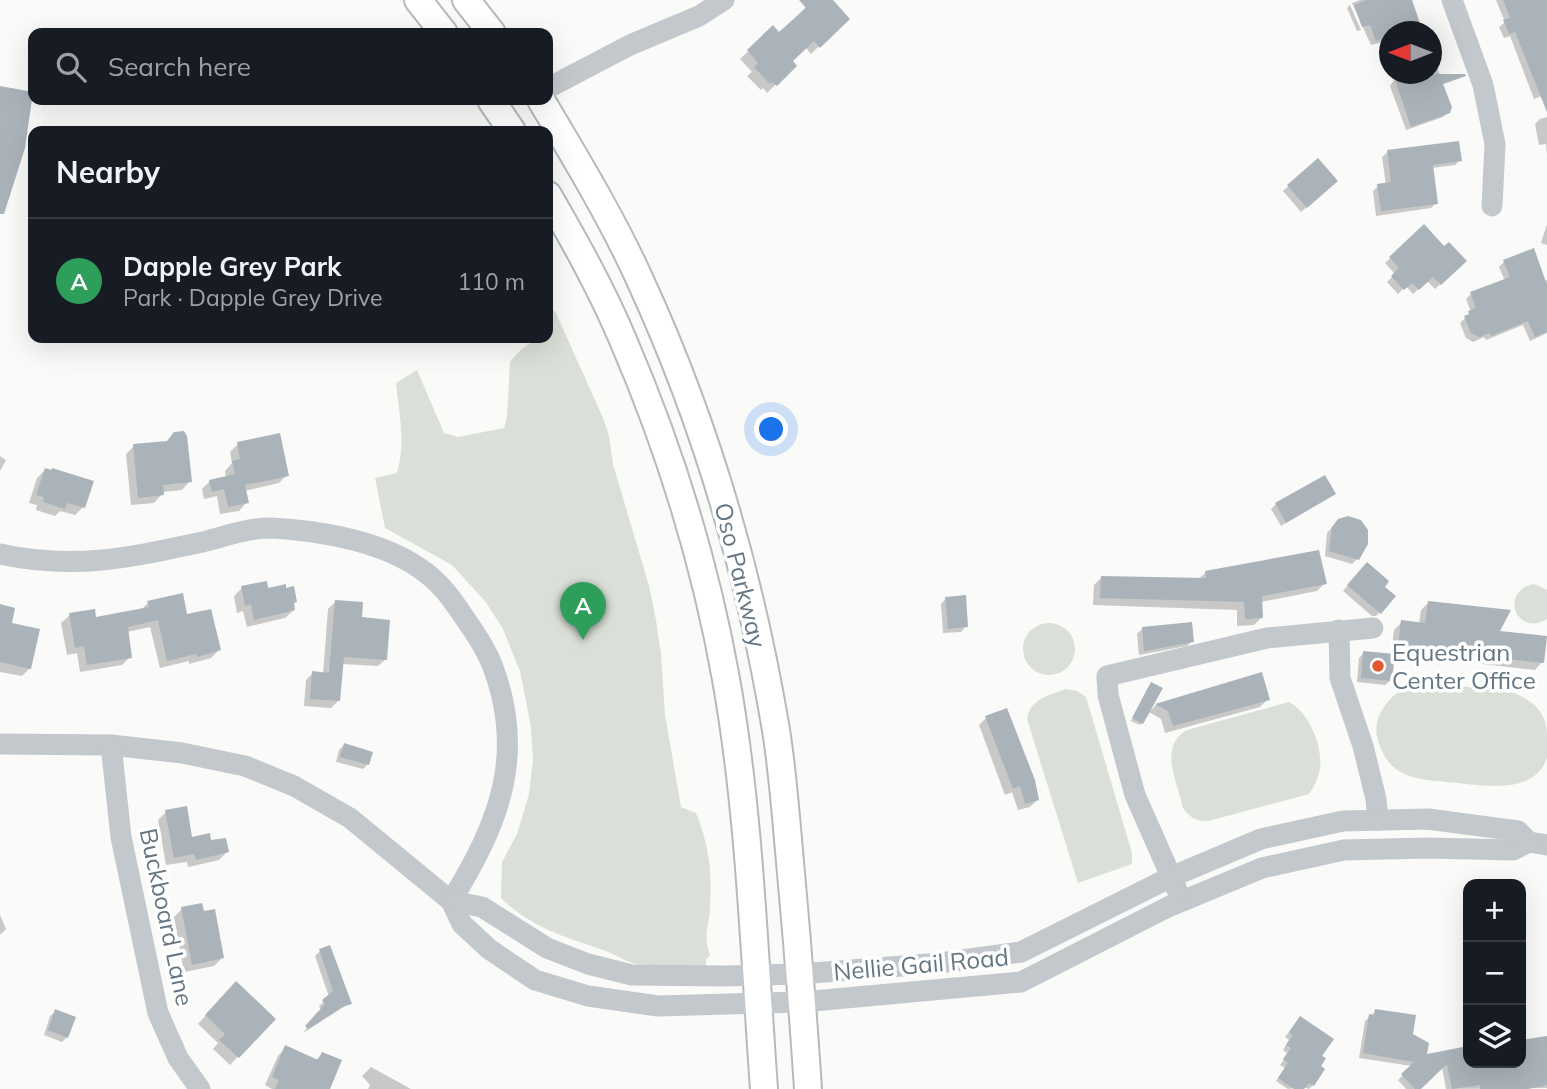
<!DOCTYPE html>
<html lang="en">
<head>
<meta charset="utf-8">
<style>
  body { margin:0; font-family:Mulish,sans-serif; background:#242831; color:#f1f3f6 }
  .controls { position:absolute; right:21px; bottom:21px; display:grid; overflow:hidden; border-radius:14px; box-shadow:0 7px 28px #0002 }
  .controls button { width:63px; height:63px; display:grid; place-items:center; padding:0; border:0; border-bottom:2px solid #363941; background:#171b24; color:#f1f3f6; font:35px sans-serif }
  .compass { position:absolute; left:1379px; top:21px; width:63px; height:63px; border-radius:50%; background:#171b24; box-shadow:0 7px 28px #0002; rotate:270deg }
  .you { position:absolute; left:772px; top:430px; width:24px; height:24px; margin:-18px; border:5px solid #fff; border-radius:50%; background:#1a73e8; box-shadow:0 0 0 10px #1a73e833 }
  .badge { display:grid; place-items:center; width:46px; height:46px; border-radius:50%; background:#e4572e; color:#fff; font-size:23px; font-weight:700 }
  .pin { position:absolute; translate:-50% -58px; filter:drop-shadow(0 2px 4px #0008) }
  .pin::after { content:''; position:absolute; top:37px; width:24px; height:21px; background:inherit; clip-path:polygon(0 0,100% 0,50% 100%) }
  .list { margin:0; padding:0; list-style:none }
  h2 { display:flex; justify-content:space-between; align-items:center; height:91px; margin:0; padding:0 28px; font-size:30px }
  h2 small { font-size:23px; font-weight:400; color:#9ea1a6 }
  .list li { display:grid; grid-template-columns:46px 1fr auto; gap:21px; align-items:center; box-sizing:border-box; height:126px; padding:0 28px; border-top:2px solid #363941 }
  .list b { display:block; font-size:26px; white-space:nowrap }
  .list p { margin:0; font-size:23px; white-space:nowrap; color:#9ea1a6 }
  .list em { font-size:23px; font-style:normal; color:#9ea1a6 }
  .icon { flex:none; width:38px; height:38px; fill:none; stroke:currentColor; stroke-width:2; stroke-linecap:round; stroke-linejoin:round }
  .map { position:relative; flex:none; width:1547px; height:1089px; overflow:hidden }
  .search { position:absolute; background:#171b24; box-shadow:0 7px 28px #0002; left:28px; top:28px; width:525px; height:77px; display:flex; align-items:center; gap:18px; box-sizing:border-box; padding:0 24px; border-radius:14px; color:#9ea1a6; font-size:26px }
  .panel { position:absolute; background:#171b24; box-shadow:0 7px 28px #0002; left:28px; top:126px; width:525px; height:217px; border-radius:14px }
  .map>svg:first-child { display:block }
</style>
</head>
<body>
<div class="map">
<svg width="1547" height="1089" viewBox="0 0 1547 1089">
  <rect width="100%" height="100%" fill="#fafaf8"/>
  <g fill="#dadfd7">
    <path d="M 548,311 L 555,311 L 603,418 L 609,436 L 613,464 L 649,586 L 656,620 L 661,654 L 665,715 L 681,807 L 696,813 C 709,846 712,870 710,905 C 710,926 702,932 710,955 L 706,960 L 706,966 C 685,966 662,968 641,965 C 627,963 618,956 606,951 C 568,938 531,928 501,898 L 502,862 L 517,834 L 529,794 L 533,760 L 531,727 L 520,671 L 502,627 L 485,601 L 452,565 L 385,528 L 375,478 L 397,473 C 406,443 399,413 396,383 L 417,370 L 444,433 L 458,437 L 504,428 L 507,417 L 510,362 C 520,350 531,338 548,338 Z"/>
    <path d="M 1534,584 L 1547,590 L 1547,619 C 1517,638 1498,591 1534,584 Z"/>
    <circle cx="1049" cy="649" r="26"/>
    <path d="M 1421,681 L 1514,693 C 1534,701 1547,713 1547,735 C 1547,742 1547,751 1547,757 C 1537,794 1485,786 1458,783 C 1430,780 1397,782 1383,753 C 1378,743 1375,734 1377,723 C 1382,702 1401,686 1421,681 Z"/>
    <path d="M 1066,689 L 1077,691 L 1086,697 L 1132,853 L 1132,864 L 1078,883 L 1027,719 C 1031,698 1048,696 1066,689 Z"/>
    <path d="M 1289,702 C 1309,712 1323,746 1320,769 C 1318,778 1314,787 1309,794 L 1208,821 C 1196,821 1190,818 1183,808 C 1177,781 1158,746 1187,730 Z"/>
  </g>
  <g fill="#0003">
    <polygon points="813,0 831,0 847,19 811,54 805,47 790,61 795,66 767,93 763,88 761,90 747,76 752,72 740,59 773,28 779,34"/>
    <polygon points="1360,0 1410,0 1390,32 1390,47 1387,41 1371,45 1352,3"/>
    <polygon points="1496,0 1547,0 1547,94 1534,99 1510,36 1504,38 1499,27 1505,22"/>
    <polygon points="1350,5 1361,30 1357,31 1347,8"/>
    <polygon points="1432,54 1443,83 1441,85 1448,112 1443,117 1406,130 1390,86 1398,74 1432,74"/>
    <polygon points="1547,117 1547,155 1546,144 1539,145 1535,124 1540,119"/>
    <polygon points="1388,152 1460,160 1455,165 1432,168 1436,203 1431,208 1376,216 1373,191 1378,186 1386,185 1382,157"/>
    <polygon points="1318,160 1331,186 1301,212 1283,191"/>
    <polygon points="1547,224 1547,245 1541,243"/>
    <polygon points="1424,227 1444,249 1465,261 1435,289 1427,281 1413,294 1406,286 1398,294 1387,282 1395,274 1385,263"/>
    <polygon points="1504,262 1544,281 1547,280 1547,333 1530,341 1523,325 1486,340 1484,337 1473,342 1466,338 1460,323 1471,312 1466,299 1471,294 1505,281 1499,267"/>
    <polygon points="238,444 287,475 279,483 244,491 247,502 239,511 220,514 217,496 204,499 202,489 210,481 226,478 225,471 232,463 230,452"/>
    <polygon points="134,446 190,481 182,490 162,492 162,494 154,503 131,505 126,454"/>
    <polygon points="0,456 6,460 0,471"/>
    <polygon points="45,470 83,507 75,515 60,511 55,516 36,510 37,505 29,503 37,478"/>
    <polygon points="1333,494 1281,526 1271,509 1276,504"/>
    <polygon points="1333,526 1357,559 1352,564 1325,556 1327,533"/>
    <polygon points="1362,569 1382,587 1382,610 1376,616 1372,616 1343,591"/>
    <polygon points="1206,572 1325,583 1317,591 1261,602 1262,617 1254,625 1237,626 1237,610 1093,605 1094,585 1102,577 1198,580"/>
    <polygon points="242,588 266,590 292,604 294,610 285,618 247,627 243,611 237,613 234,596"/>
    <polygon points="946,598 966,626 961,632 943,633 941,604"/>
    <polygon points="335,602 360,619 386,659 378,666 342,664 339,700 331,708 304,706 306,680 313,673 323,674 328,609"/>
    <polygon points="1429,602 1497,633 1542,662 1535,670 1393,654 1391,680 1385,685 1357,682 1359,658 1364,653 1391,655 1394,630 1402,622 1419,624 1421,610"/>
    <polygon points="148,603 186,616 219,650 211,658 189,664 189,661 160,668 150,627 127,632 130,657 122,665 80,672 77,653 67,655 61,623 70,615 95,619 140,611"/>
    <polygon points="0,606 30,668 22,676 0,672"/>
    <polygon points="1142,629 1192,641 1187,646 1139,655 1137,634"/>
    <polygon points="1260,675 1268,699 1260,707 1165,733 1161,719 1149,712 1156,705"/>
    <polygon points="1149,686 1142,723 1140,725 1131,721"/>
    <polygon points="986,718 1037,800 1030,807 1018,810 1012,792 1005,795 979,725"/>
    <polygon points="344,745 368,764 363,769 336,762 339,750"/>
    <polygon points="166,812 191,839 210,843 227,852 219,860 188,867 187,862 166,865 158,820"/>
    <polygon points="182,909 222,958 214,966 184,972 174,917"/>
    <polygon points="0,915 6,929 0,935"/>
    <polygon points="320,951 350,1003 303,1033 321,1010 319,1006 329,997 315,956"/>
    <polygon points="228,991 273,1019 230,1065 213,1049 218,1043 198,1024"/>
    <polygon points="56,1011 67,1037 62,1042 44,1035 50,1016"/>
    <polygon points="1376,1011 1411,1035 1425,1056 1468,1048 1468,1063 1521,1063 1521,1042 1547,1038 1547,1088 1446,1089 1442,1067 1418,1089 1406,1089 1398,1080 1412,1066 1359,1058 1365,1021"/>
    <polygon points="1300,1018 1320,1056 1313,1085 1309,1089 1303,1087 1288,1089 1276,1081 1285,1068 1280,1065 1288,1054 1283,1050 1289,1040 1285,1037"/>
    <polygon points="286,1047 316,1060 322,1054 328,1089 272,1089 265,1085 278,1056"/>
    <polygon points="371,1067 411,1089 368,1089 370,1085 362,1076"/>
  </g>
  <g fill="#aab3b9">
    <polygon points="799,0 833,0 850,19 820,48 814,41 793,61 797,66 777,86 772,82 770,84 754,67 758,63 747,50 773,25 779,32 806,8"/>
    <polygon points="1366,0 1412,0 1423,32 1390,32 1390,44 1381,39 1376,41 1370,25 1362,27 1354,5"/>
    <polygon points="1503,0 1547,0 1547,112 1515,32 1509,34 1503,20 1510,18"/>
    <polygon points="1398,74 1465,74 1466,76 1443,84 1452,107 1450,113 1411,127 1395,80"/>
    <polygon points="0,86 33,92 25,148 4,214 0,214"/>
    <polygon points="1459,141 1462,161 1433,165 1438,204 1381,211 1377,184 1391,182 1387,150"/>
    <polygon points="1318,158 1338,181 1307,208 1287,185"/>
    <polygon points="1424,224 1444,246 1449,242 1467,261 1441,285 1433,277 1419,290 1412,283 1404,290 1391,276 1399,268 1389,257"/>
    <polygon points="1534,248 1547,285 1547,332 1535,337 1528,321 1491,336 1490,333 1479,337 1471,333 1464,316 1469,314 1468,311 1476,308 1470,292 1510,277 1503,260"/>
    <polygon points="184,431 187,436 192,482 163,485 164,495 138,498 133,444 167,441 174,432"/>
    <polygon points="280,433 289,476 245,485 249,503 228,507 224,489 212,492 209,480 235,474 232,461 240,459 237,442"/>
    <polygon points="45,468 51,470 52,468 94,481 85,508 67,503 65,509 43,502 44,497 36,495"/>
    <polygon points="1325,475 1336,494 1286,523 1275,503"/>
    <polygon points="1348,516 1361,520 1368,530 1368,544 1359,560 1329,551 1332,527 1338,519"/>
    <polygon points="1319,550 1327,584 1262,596 1263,618 1245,619 1244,602 1100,598 1101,576 1206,578 1205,571"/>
    <polygon points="1367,562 1389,581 1385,587 1396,596 1381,614 1347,585"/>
    <polygon points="267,581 268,588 286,584 286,588 294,586 297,602 294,603 295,610 254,620 251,604 245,606 241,586"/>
    <polygon points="183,593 187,614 211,609 221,650 197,657 196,654 167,661 158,620 128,627 132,658 87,665 84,646 75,648 69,613 95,609 96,617 149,607 147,601"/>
    <polygon points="966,595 968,627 948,629 945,597"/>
    <polygon points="335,600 363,602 362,617 390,620 387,660 344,657 340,701 310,699 312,671 329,673"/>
    <polygon points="1428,601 1511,610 1500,631 1547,636 1544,663 1398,647 1401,620 1425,623"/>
    <polygon points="0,604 15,608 12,623 40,629 31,669 0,662"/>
    <polygon points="1192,622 1194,642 1144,651 1142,627"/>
    <polygon points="1363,651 1395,654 1392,681 1361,678"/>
    <polygon points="1262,672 1270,700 1173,726 1168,711 1155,704"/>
    <polygon points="1151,682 1163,688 1143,724 1132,718"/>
    <polygon points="1007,708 1035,780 1039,800 1025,804 1020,786 1013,789 985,716"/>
    <polygon points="344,743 373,752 369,765 340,757"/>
    <polygon points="187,806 192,837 210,833 211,840 226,838 229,852 196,860 194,854 174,858 165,810"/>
    <polygon points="202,903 204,911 215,909 224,958 192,965 181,907"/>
    <polygon points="330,945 352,1004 342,1007 308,1029 305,1026 325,1004 322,1000 333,991 319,949"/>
    <polygon points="236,981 276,1019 239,1058 219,1040 225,1034 205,1015"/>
    <polygon points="55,1009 76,1017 68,1038 48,1030"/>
    <polygon points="1375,1009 1416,1015 1413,1034 1429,1043 1427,1054 1468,1046 1468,1063 1521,1063 1521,1040 1547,1036 1547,1085 1528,1089 1480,1089 1480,1085 1452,1089 1447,1064 1421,1089 1415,1089 1401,1074 1414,1062 1363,1053 1369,1014 1374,1015"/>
    <polygon points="1300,1016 1334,1039 1322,1056 1326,1058 1321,1066 1325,1069 1314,1086 1309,1083 1304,1089 1294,1089 1278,1078 1288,1063 1283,1059 1291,1048 1286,1045 1293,1035 1289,1032"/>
    <polygon points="285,1045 318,1060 322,1052 342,1060 330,1089 275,1089 279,1080 272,1077"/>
  </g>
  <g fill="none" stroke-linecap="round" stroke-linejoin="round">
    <defs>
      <g id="major">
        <polyline points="418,0 444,33"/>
        <polyline points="466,0 492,33"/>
        <polyline points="491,100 512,131"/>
        <path d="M 541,100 C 576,159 612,218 640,280 C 706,423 750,575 776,730 C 783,774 786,818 790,862 C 797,938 803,1013 808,1089"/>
        <path d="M 548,195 C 575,242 602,290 623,340 C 670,449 705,562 726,679 C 750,814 754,952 764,1089"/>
      </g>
    </defs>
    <use href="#major" stroke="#b5babe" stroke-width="30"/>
    <g stroke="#c3c8cc" stroke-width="21">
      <polyline points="1452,0 1483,85 1495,144 1492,206"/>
      <polyline points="548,88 630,45 699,16 724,0"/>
      <path d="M 0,554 C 73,570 128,558 198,543 C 220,538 244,529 265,528 C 281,528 298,530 313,532 C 360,539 413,553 445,591 C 452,599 458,608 464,617 C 474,631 484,646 491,662 C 527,753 500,822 451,901"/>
      <polyline points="1339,630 1340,678 1363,746 1376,799 1378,820"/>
      <polyline points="0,744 111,745 182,753 245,766 294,786 350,818 451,901 462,924 489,949 535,980 588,996 658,1006 802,1002 1021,982 1168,907 1262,868 1344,850 1428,848 1513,850 1529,842 1547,845"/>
      <polyline points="111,745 121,837 158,1013 178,1058 200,1089"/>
      <polyline points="1177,890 1135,795 1108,695 1107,676 1267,638 1373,628"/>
      <polyline points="451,901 482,907 547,948 588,964 632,975 725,976 800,974 940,963 1021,952 1171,877 1261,839 1343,821 1428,819 1518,831 1529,842"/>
    </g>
    <use href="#major" stroke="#fff" stroke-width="26"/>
  </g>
  <circle fill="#e4572e" stroke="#fff" stroke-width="2.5" cx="1378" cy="666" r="7"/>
  <g text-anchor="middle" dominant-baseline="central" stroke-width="7" stroke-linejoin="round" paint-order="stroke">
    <g font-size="24" fill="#657683" stroke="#fff">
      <text transform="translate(741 575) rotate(76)">Oso Parkway</text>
      <text transform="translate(167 917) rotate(78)">Buckboard Lane</text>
      <text transform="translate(921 964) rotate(-5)">Nellie Gail Road</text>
    </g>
    <g font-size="24" fill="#657683" stroke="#fff" text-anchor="start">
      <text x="1392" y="652">Equestrian<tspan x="1392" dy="28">Center Office</tspan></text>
    </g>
  </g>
</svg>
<div class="controls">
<button>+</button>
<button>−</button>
<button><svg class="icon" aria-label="layers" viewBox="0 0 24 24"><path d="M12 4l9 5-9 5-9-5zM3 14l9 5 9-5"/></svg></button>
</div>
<svg class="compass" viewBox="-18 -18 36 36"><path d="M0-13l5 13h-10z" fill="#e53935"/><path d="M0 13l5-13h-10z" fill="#9ea1a6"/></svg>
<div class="you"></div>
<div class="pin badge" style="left:583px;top:640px;background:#2e9e5b">A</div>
<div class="search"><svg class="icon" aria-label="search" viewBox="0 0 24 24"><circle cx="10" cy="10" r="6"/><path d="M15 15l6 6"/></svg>Search here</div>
<section class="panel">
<h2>Nearby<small></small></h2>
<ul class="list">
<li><span class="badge" style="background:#2e9e5b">A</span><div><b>Dapple Grey Park</b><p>Park · Dapple Grey Drive</p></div><em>110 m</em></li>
</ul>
</section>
</div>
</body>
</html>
